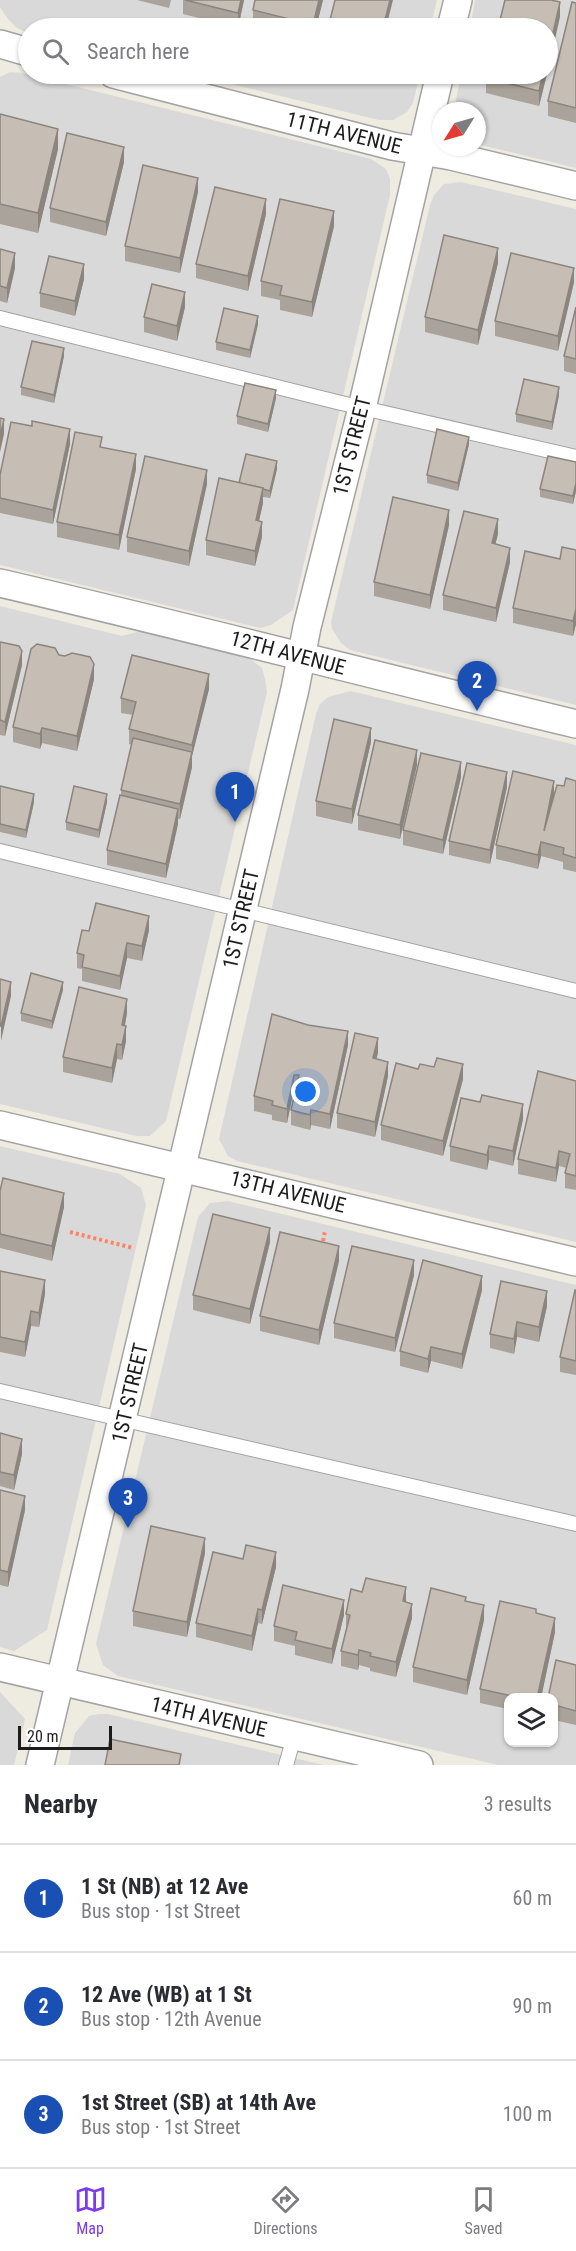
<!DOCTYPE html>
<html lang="en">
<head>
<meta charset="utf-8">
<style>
  body { margin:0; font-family:"Roboto Condensed",sans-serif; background:#f7f7f7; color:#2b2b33 }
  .controls { position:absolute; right:18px; bottom:18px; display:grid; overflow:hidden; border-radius:12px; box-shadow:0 2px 4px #0004 }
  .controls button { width:54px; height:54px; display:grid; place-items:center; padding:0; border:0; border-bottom:2px solid #e1e1e2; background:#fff; color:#2b2b33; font:30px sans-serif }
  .compass { position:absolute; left:432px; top:102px; width:54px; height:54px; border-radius:50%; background:#fff; box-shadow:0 2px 4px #0004; rotate:233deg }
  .scale { position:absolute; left:18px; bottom:15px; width:94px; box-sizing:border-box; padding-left:6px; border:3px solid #1c1c1c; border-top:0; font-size:16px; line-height:21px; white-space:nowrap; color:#1c1c1c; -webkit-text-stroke:4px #fff; paint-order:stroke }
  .you { position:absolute; left:306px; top:1092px; width:21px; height:21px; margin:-15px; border:4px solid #fff; border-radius:50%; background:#1a73e8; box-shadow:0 0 0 9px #1a73e833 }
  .badge { display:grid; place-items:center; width:39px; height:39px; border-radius:50%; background:#7c3aed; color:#fff; font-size:20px; font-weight:700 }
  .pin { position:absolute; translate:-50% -50px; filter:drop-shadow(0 2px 3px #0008) }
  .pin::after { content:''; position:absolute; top:32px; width:21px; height:18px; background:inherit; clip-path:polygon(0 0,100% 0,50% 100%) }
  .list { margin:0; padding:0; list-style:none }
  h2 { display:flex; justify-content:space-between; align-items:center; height:78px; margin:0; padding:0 24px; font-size:26px }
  h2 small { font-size:20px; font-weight:400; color:#7c7c81 }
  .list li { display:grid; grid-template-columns:39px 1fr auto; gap:18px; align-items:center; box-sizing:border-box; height:108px; padding:0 24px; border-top:2px solid #e1e1e2 }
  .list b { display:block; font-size:22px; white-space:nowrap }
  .list p { margin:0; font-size:20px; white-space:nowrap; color:#7c7c81 }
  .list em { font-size:20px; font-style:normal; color:#7c7c81 }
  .icon { flex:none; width:33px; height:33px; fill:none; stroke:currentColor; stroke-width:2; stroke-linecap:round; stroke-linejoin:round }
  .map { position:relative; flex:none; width:576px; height:1765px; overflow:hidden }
  .search { position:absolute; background:#fff; box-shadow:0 2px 4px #0004; left:18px; right:18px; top:18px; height:66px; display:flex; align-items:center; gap:15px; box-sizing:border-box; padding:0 21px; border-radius:33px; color:#7c7c81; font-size:22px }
  .sheet { height:402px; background:#fff }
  nav { display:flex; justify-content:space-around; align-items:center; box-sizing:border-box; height:84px; border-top:2px solid #e1e1e2; background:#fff; font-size:16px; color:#7c7c81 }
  nav a { display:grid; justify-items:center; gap:3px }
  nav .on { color:#7c3aed }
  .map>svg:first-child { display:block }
</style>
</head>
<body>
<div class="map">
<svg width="576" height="1765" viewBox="0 0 576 1765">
  <rect width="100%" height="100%" fill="#eeebe1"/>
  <g fill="#dad9d9" fill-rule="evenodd">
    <polygon points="0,0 437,0 430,28 28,28 28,33 17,28 8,19 0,7"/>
    <polygon points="475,0 576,0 576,168 477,144 477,111 454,111 461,74 548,74 548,28 470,28"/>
    <polygon points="10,72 21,73 371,159 386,169 390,179 390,195 293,610 271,625 260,628 0,565 0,77"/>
    <polygon points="191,74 420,74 413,103 407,112 393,120 379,120"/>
    <polygon points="461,182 576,209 576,705 350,650 341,643 332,629 331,622 430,205 434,195 444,184"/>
    <polygon points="0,606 122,636 145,630 243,653 262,668 265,679 267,692 166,1121 150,1136 136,1136 0,1104"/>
    <polygon points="351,691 576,745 576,1242 237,1161 228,1156 219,1139 316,714 320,704 328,697"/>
    <polygon points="0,1146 120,1174 141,1188 146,1205 47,1630 14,1651 0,1647"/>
    <path d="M 228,1201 L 576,1285 L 576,1765 L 498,1765 L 118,1676 L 103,1665 L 96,1644 L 198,1217 L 210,1203 ZM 508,1698 L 554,1698 L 554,1742 L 508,1742 Z"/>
    <polygon points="0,1692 25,1719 14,1765 0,1765"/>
    <polygon points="99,1714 108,1714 324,1765 68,1765 75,1733 89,1716"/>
  </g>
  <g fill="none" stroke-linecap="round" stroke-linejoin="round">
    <defs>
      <g id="service">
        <polyline points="0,318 337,402 576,457"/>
        <polyline points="0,851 576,991"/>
        <polyline points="0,1391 576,1524"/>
        <polyline points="286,1765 294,1737"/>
      </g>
      <g id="minor">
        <polyline points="451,28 458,0"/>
        <polyline points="0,44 28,52"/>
        <polyline points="113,74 392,146 451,156 576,186"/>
        <path d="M 0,583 C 193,628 384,678 576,724"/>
        <polyline points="0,1125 576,1262"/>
        <polyline points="0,1667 419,1765"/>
        <polyline points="40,1765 295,689 307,627 362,408 440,74"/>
      </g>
    </defs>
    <use href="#service" stroke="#a3a3a3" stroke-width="16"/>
    <use href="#minor" stroke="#a3a3a3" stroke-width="30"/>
    <g stroke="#ff8362" stroke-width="4" stroke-dasharray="3 3" stroke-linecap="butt">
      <polyline points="70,1232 133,1248"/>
      <polyline points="322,1247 325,1231"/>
    </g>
    <use href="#service" stroke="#fff" stroke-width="14"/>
    <use href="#minor" stroke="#fff" stroke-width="27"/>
  </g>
  <g fill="#aaa39b">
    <polygon points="137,0 171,0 169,8"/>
    <polygon points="183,0 244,0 238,28 183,14"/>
    <polygon points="255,0 323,0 316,28 268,28 253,25 253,10"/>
    <polygon points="576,3 576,123 548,116 548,101"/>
    <polygon points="547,74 539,106 486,93 486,78"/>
    <polygon points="0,114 58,149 38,233 0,224"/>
    <polygon points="124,162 106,236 50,222 50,208"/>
    <polygon points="198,192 180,273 125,261 125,246"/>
    <polygon points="266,214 248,291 196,278 196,264"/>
    <polygon points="334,226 312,317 280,310 280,300 261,296 261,281"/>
    <polygon points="0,249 15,268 7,303 0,301"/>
    <polygon points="498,263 478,345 425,332 425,317"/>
    <polygon points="84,279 75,316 40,307 40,293"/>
    <polygon points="574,282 558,351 495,336 495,321"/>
    <polygon points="185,307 177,341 144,332 144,317"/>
    <polygon points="576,307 576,374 564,371 564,356"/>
    <polygon points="258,324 250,358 216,350 216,342"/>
    <polygon points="64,356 54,403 21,395 21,387"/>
    <polygon points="559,395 552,430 516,422 516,414"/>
    <polygon points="276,398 268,432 237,424 237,416"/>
    <polygon points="32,426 70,444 53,524 0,513 0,475"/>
    <polygon points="469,444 458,491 427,483 427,475"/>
    <polygon points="102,448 136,469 119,550 57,537 57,522"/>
    <polygon points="576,462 576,491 573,504 540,497 540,489"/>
    <polygon points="277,469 270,498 263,497 263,503 259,521 262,537 255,566 206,555 206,540 239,483"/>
    <polygon points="207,484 189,566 127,552 127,537"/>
    <polygon points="449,525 430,609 374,596 374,582"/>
    <polygon points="498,534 495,544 510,562 496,622 443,610 443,595"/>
    <polygon points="576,550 576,624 573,636 513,623 513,608 560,559"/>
    <polygon points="0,642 22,665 5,736 0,735"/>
    <polygon points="59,655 94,679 77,751 42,743 40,749 13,742 13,727"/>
    <polygon points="209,689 192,756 192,767 180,819 178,819 178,824 166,878 107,865 107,850 121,795 121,790 132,745 129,744 129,729 133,715 121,713 121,698"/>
    <polygon points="371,742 352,824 316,816 316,801"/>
    <polygon points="417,765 400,839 358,830 358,815"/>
    <polygon points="461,777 443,854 403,845 403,830"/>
    <polygon points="576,781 576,872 563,869 563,862 541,856 538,869 496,859 496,845 564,786"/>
    <polygon points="0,786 34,802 26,838 0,832"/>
    <polygon points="507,787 490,864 449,855 449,841"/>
    <polygon points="107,802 99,838 66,830 66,822"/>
    <polygon points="149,930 142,961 127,958 120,990 82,981 82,969 77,968 77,953 89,931"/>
    <polygon points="63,990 52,1029 21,1021 21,1013"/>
    <polygon points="127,1013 125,1026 126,1041 122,1060 117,1059 112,1083 63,1072 63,1057"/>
    <polygon points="348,1045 330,1129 311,1125 310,1130 291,1125 291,1110 295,1089 294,1089 287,1123 272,1120 272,1115 254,1111 254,1096"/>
    <polygon points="378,1053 376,1059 388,1076 375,1137 337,1128 337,1113"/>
    <polygon points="418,1069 463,1079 443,1156 381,1140 381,1125"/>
    <polygon points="576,1081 576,1190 565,1188 565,1173 567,1168 559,1166 556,1182 518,1174 518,1159"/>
    <polygon points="523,1119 513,1166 489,1160 487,1170 450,1161 450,1146"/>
    <polygon points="0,1191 64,1207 52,1261 0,1248"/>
    <polygon points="270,1242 250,1324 193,1310 193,1295"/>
    <polygon points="339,1261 319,1345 260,1331 260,1316"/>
    <polygon points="0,1271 45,1294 39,1327 31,1326 25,1357 0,1352"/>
    <polygon points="414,1275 395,1352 334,1338 334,1323"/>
    <polygon points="482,1290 462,1369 431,1361 428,1373 400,1366 400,1351"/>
    <polygon points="576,1290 576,1375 560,1372 560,1357"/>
    <polygon points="547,1306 539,1342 517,1337 514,1354 490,1348 490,1334"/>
    <polygon points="0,1433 22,1454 14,1490 0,1486"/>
    <polygon points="0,1490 25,1510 8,1587 0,1585"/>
    <polygon points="205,1553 187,1637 133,1626 133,1611"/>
    <polygon points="276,1567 262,1624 258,1623 252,1651 196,1637 196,1623"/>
    <polygon points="406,1602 412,1618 396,1677 370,1671 370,1668 359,1665 358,1670 341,1666 341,1651 346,1629 346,1614"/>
    <polygon points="536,1613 555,1632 541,1698 508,1698 508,1709 480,1703 480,1689"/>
    <polygon points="344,1615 332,1664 295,1655 295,1646 274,1641 274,1626"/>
    <polygon points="484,1620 467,1695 413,1682 413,1667"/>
    <polygon points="576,1665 576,1725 554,1720 554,1698"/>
  </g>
  <g fill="#8b857e">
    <polygon points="241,0 244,0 238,28 238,13"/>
    <polygon points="319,0 323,0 316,28 313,28"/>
    <polygon points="390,0 393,0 386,28 383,28"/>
    <polygon points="560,2 560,17 548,70 548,55"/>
    <polygon points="543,74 547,74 539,106 539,91"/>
    <polygon points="58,129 58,149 38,233 38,213"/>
    <polygon points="124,147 124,162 106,236 106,222"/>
    <polygon points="198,178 198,192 180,273 180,258"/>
    <polygon points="266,199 266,214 248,291 248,276"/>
    <polygon points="334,211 334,226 312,317 312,302"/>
    <polygon points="498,248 498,263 478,345 478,330"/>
    <polygon points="15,253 15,268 7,303 7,288"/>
    <polygon points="84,264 84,279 75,316 75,301"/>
    <polygon points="574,268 574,282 558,351 558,336"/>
    <polygon points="185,292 185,307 177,341 177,326"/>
    <polygon points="258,316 258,324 250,358 250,350"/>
    <polygon points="64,348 64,356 54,403 54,395"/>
    <polygon points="559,387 559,395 552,430 552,422"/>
    <polygon points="276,390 276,398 268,432 268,424"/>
    <polygon points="4,419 4,434 0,452 0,437"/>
    <polygon points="70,429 70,444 53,524 53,510"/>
    <polygon points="469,437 469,444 458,491 458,483"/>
    <polygon points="136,454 136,469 119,550 119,535"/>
    <polygon points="277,461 277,469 270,498 270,491"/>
    <polygon points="207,470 207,484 189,566 189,551"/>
    <polygon points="576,483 576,491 573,504 573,496"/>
    <polygon points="263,488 263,503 256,534 256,520"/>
    <polygon points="449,510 449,525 430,609 430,595"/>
    <polygon points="498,519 498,534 492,558 492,543"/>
    <polygon points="262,522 262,537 255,566 255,551"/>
    <polygon points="510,548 510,562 496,622 496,608"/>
    <polygon points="576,609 576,624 573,636 573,621"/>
    <polygon points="22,651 22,665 5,736 5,722"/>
    <polygon points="94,664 94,679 77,751 77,736"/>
    <polygon points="209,674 209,689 192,756 192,767 180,819 180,804 192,755 192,745"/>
    <polygon points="42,728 42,743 40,749 40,734"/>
    <polygon points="371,728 371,742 352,824 352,809"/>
    <polygon points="417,750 417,765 400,839 400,825"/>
    <polygon points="461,762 461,777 443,854 443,840"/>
    <polygon points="507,772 507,787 490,864 490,850"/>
    <polygon points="554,781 554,796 544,831"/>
    <polygon points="34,794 34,802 26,838 26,830"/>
    <polygon points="107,794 107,802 99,838 99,830"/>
    <polygon points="178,809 178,824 166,878 166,864"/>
    <polygon points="541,842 541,856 538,869 538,855"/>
    <polygon points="149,916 149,930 142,961 142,946"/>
    <polygon points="127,943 127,958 120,990 120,976"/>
    <polygon points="11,982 11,996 1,1041 1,1026"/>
    <polygon points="63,982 63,990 52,1029 52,1021"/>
    <polygon points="127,999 127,1013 122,1040 122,1025"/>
    <polygon points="126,1026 126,1041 122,1060 122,1045"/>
    <polygon points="348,1031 348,1045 330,1129 330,1114"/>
    <polygon points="378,1038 378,1053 373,1073 373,1058"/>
    <polygon points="117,1044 117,1059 112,1083 112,1068"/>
    <polygon points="388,1062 388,1076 375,1137 375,1122"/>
    <polygon points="463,1064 463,1079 443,1156 443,1141"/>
    <polygon points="294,1075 294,1089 287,1123 287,1109"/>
    <polygon points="523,1104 523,1119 513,1166 513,1151"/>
    <polygon points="311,1110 311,1125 310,1130 310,1115"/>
    <polygon points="489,1146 489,1160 487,1170 487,1155"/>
    <polygon points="559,1151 559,1166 556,1182 556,1168"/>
    <polygon points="64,1193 64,1207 52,1261 52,1246"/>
    <polygon points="270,1228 270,1242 250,1324 250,1309"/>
    <polygon points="339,1246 339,1261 319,1345 319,1330"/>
    <polygon points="414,1260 414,1275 395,1352 395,1338"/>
    <polygon points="482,1276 482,1290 462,1369 462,1354"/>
    <polygon points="45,1280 45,1294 39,1327 39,1313"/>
    <polygon points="547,1291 547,1306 539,1342 539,1327"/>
    <polygon points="31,1311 31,1326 25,1357 25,1342"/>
    <polygon points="517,1322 517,1337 514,1354 514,1339"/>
    <polygon points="431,1347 431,1361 428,1373 428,1359"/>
    <polygon points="22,1439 22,1454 14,1490 14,1475"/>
    <polygon points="25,1496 25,1510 8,1587 8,1572"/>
    <polygon points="205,1538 205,1553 187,1637 187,1622"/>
    <polygon points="276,1552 276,1567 262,1624 262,1610"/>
    <polygon points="406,1587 406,1602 403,1601"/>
    <polygon points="344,1600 344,1615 332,1664 332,1649"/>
    <polygon points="412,1604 412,1618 396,1677 396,1662"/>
    <polygon points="484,1605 484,1620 467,1695 467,1680"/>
    <polygon points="258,1609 258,1623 252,1651 252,1636"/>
    <polygon points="555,1618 555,1632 541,1698 537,1698"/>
    <polygon points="359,1650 359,1665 358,1670 358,1655"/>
  </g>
  <g fill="#c6beb4" stroke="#8b857e" stroke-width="1.5">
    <polygon points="185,0 241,0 238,13"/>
    <polygon points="255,0 319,0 313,25 253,10"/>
    <polygon points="335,0 390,0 383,28 328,28"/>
    <polygon points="505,0 551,0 560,2 548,55 548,28 498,28"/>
    <polygon points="572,2 576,3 576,108 548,101"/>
    <polygon points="487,74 543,74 539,91 486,78"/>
    <polygon points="0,114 58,129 38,213 0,204"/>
    <polygon points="67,133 124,147 106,222 50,208"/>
    <polygon points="143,165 198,178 180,258 125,246"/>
    <polygon points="215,187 266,199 248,276 196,264"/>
    <polygon points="280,199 334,211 312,302 280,295 282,286 261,281"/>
    <polygon points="444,235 498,248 478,330 425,317"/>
    <polygon points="0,249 15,253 7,288 0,286"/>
    <polygon points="511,253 574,268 558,336 495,321"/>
    <polygon points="49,256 84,264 75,301 40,293"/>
    <polygon points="152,284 185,292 177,326 144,317"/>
    <polygon points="576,307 576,359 564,356"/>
    <polygon points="224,308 258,316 250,350 216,342"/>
    <polygon points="32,341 64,348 54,395 21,387"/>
    <polygon points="524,379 559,387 552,422 516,414"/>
    <polygon points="245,383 276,390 268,424 237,416"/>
    <polygon points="0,418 4,419 0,437"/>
    <polygon points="32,421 70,429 53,510 0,498 0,475 11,422 32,426"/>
    <polygon points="437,429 469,437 458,483 427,475"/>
    <polygon points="75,432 102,437 100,447 136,454 119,535 57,522"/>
    <polygon points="246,454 277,461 270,491 263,489 263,488 239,483"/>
    <polygon points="145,456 207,470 189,551 127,537"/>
    <polygon points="548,456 576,462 576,483 573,496 540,489"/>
    <polygon points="219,478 263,488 256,520 262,522 255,551 206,540"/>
    <polygon points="393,497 449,510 430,595 374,582"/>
    <polygon points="464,511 498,519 492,543 510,548 496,608 443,595"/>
    <polygon points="562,547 576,550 576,609 573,621 513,608 525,551 560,559"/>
    <polygon points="0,642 19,646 22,651 5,722 0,720"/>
    <polygon points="37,644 55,648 59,655 65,656 72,653 90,657 94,664 77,736 42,728 40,734 13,727 31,649"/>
    <polygon points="132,655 209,674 192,745 129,729 136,702 121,698"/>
    <polygon points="334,719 371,728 352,809 316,801"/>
    <polygon points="133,738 192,752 180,804 121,790"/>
    <polygon points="375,740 417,750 400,825 358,815"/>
    <polygon points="421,753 461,762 443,840 403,830"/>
    <polygon points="467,763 507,772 490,850 449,841"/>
    <polygon points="513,771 554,781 544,831 557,785 564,786 566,778 576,781 576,858 563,854 564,848 541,842 538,855 496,845"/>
    <polygon points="0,786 34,794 26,830 0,824"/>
    <polygon points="74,786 107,794 99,830 66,822"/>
    <polygon points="120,795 178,809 166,864 107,850"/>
    <polygon points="96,903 149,916 142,946 127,943 120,976 82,967 84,955 77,953 82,930 89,931"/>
    <polygon points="31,973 63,982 52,1021 21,1013"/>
    <polygon points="0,979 11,982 1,1026 0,1026"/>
    <polygon points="79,987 127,999 122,1025 126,1026 122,1045 117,1044 112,1068 63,1057"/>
    <polygon points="272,1014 308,1025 348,1031 330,1114 311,1110 310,1115 291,1110 299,1075 294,1075 287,1109 272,1105 273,1101 254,1096"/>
    <polygon points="355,1033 378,1038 373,1058 388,1062 375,1122 337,1113"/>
    <polygon points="437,1058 463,1064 443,1141 381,1125 396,1063 418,1069 420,1064 434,1067"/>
    <polygon points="538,1071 576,1081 576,1176 565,1173 570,1154 559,1151 556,1168 518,1159"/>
    <polygon points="482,1095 523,1104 513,1151 489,1146 487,1155 450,1146 461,1098 480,1102"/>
    <polygon points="3,1178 64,1193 52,1246 0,1234 0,1191"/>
    <polygon points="213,1214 270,1228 250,1309 193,1295"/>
    <polygon points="280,1232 339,1246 319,1330 260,1316"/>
    <polygon points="352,1246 414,1260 395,1338 334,1323"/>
    <polygon points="423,1260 482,1276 462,1354 431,1347 428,1359 400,1351"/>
    <polygon points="0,1271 45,1280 39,1313 31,1311 25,1342 0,1337"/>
    <polygon points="501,1281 547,1291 539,1327 517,1322 514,1339 490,1334"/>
    <polygon points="575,1290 576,1290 576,1361 560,1357"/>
    <polygon points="0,1433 22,1439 14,1475 0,1472"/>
    <polygon points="0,1490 25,1496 8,1572 0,1570"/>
    <polygon points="151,1526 205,1538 187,1622 133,1611"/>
    <polygon points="246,1545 276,1552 262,1610 258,1609 252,1636 196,1623 213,1552 243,1559"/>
    <polygon points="366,1578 406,1587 403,1601 412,1604 396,1662 370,1656 371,1653 359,1650 358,1655 341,1651 350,1615 346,1614 351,1589 362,1592"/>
    <polygon points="283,1585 344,1600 332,1649 295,1640 297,1632 274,1626"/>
    <polygon points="431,1588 466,1597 465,1601 484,1605 467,1680 413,1667"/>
    <polygon points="500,1601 536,1609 536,1613 555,1618 537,1698 521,1698 480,1689"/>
    <polygon points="556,1660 576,1665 576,1711 554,1705 554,1698 548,1698"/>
    <polygon points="110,1739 181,1754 179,1765 105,1765"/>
  </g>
  <g text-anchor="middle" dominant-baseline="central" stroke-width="5" stroke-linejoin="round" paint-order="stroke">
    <g font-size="21" fill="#1c1c1c" stroke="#fff">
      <text transform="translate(344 133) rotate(14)">11TH AVENUE</text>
      <text transform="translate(352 446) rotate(-76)">1ST STREET</text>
      <text transform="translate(288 653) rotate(15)">12TH AVENUE</text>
      <text transform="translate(241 919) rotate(-77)">1ST STREET</text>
      <text transform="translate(288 1192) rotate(14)">13TH AVENUE</text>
      <text transform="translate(130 1393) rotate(-77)">1ST STREET</text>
      <text transform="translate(209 1717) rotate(13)">14TH AVENUE</text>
    </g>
  </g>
</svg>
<div class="controls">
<button><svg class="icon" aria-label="layers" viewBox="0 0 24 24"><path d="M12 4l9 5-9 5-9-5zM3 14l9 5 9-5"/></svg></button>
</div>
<svg class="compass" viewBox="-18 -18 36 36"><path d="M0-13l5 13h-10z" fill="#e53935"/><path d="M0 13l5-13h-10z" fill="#7c7c81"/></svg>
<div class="scale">20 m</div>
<div class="you"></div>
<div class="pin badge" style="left:235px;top:822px;background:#1a4fb4">1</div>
<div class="pin badge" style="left:477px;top:711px;background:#1a4fb4">2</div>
<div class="pin badge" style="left:128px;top:1528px;background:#1a4fb4">3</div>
<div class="search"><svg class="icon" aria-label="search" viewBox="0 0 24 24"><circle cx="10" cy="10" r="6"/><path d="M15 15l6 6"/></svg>Search here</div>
</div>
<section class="sheet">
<h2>Nearby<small>3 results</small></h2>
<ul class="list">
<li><span class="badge" style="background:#1a4fb4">1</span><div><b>1 St (NB) at 12 Ave</b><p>Bus stop · 1st Street</p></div><em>60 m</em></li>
<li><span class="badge" style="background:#1a4fb4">2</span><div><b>12 Ave (WB) at 1 St</b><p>Bus stop · 12th Avenue</p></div><em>90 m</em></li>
<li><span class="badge" style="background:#1a4fb4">3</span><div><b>1st Street (SB) at 14th Ave</b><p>Bus stop · 1st Street</p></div><em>100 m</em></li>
</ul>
</section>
<nav>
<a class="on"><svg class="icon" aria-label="map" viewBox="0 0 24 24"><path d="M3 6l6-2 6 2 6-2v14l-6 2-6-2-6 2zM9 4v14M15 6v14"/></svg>Map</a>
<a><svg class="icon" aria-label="directions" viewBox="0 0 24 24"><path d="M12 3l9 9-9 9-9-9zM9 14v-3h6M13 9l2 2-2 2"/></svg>Directions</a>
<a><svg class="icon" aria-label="saved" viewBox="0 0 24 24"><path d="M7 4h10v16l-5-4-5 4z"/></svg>Saved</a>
</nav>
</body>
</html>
